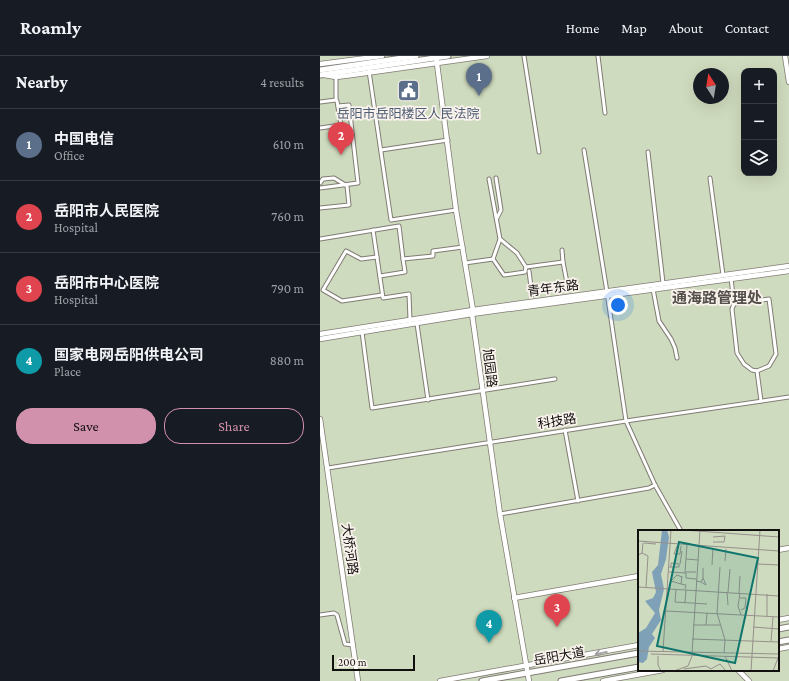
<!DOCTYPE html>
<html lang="en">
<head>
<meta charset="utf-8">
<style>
  body { margin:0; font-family:"Crimson Pro","Noto Sans SC",serif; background:#20242c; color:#f1f3f6 }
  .controls { position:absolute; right:12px; top:12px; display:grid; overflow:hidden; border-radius:8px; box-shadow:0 4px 16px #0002 }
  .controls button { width:36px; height:36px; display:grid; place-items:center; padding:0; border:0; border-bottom:1px solid #363941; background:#171b24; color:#f1f3f6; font:20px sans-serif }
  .compass { position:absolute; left:373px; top:12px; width:36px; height:36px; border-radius:50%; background:#171b24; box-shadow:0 4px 16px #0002; rotate:348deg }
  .scale { position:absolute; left:12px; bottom:10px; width:83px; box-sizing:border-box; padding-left:4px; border:2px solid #12100e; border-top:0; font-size:11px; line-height:14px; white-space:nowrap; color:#12100e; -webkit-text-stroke:3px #faf3ed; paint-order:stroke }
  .you { position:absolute; left:298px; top:249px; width:14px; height:14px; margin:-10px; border:3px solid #fff; border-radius:50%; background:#1a73e8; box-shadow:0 0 0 6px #1a73e833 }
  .badge { display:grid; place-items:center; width:26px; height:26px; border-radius:50%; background:#d190ab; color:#fff; font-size:13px; font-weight:700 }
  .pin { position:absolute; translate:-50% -33px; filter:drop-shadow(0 1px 2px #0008) }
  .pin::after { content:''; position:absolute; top:21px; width:14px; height:12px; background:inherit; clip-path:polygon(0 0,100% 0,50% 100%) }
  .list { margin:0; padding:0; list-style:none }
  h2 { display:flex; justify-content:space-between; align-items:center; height:52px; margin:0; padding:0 16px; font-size:17px }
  h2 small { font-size:13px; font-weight:400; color:#9ea1a6 }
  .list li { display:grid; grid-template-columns:26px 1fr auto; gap:12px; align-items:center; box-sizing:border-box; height:72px; padding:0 16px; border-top:1px solid #363941 }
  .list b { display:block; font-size:15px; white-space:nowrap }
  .list p { margin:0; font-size:13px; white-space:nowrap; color:#9ea1a6 }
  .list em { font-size:13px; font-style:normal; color:#9ea1a6 }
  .actions { display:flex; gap:8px; padding:12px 16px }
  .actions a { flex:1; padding:9px 0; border:1px solid #d190ab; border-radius:16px; text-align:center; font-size:14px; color:#d190ab }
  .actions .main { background:#d190ab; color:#111 }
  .icon { flex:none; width:22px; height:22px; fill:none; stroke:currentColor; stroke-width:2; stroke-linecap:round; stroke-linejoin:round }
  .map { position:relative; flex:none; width:469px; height:625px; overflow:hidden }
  header { display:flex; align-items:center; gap:24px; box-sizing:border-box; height:56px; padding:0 20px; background:#171b24; border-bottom:1px solid #363941 }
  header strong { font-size:19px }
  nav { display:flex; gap:22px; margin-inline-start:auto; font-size:14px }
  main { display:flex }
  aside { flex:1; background:#171b24 }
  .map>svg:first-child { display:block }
</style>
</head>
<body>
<header>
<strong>Roamly</strong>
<nav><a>Home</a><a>Map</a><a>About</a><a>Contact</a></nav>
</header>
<main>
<aside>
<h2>Nearby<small>4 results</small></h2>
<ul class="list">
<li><span class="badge" style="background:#5c6f8a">1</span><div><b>中国电信</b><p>Office</p></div><em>610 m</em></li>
<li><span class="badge" style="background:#e0444e">2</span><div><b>岳阳市人民医院</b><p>Hospital</p></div><em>760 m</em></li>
<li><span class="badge" style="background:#e0444e">3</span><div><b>岳阳市中心医院</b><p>Hospital</p></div><em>790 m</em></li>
<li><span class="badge" style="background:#0f9aa8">4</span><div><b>国家电网岳阳供电公司</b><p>Place</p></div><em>880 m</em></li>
</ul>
<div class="actions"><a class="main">Save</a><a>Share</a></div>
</aside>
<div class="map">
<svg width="469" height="625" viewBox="0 0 469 625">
  <rect width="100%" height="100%" fill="#ece6e0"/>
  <path fill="#cfdbbe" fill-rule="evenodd" d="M 0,0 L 469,0 L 469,625 L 0,625 ZM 424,15 L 454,15 L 454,117 L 424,117 ZM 379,18 L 403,18 L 403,42 L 379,42 ZM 319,475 L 458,475 L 458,614 L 319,614 Z"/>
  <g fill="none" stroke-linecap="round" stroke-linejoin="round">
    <defs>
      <g id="street">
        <polyline points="204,0 219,96"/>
        <polyline points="278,0 285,57"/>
        <polyline points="49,15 71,164 136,154"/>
        <polyline points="0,46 16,44"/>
        <polyline points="0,72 21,69 17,45 16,44 16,21"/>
        <polyline points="61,94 128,84"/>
        <polyline points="264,94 287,236 306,365 335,429 361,475"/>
        <polyline points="328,96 343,227"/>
        <polyline points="176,122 181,154 177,162"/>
        <polyline points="390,122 403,219"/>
        <polyline points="0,127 3,123 14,122 27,130 29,149 0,152"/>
        <polyline points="0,132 38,127 29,49 18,50"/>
        <polyline points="53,174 63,242 89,238 90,264"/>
        <polyline points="0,183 79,170 83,203 113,200 113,195 143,191"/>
        <polyline points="242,194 243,206"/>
        <polyline points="57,201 41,203 26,195 3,234 22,245 62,239"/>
        <polyline points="173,203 184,219 205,216 206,211 197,197 180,183"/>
        <polyline points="145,207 173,203 180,183 169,123"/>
        <polyline points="206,211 243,206 248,232"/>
        <polyline points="209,215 212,239"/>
        <polyline points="60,220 85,216 83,203"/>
        <polyline points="411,222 414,248 412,253 417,297 424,308 432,314 437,315 441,345"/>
        <polyline points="333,233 339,265 351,283 355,292 357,302"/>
        <polyline points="414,248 449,243 456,298 449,310 437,315"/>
        <polyline points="97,268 108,344"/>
        <polyline points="42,276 52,352 235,323"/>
        <polyline points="245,374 258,445"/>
        <polyline points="8,412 306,365 469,341"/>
        <polyline points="180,458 329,432 335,429"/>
        <polyline points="0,559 14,557 17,559 25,588 33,589"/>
      </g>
      <g id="secondary">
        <polyline points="116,0 136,154 153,254 152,258 180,458 209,625"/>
        <polyline points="465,0 469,26"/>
        <polyline points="0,8 62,0"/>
        <polyline points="4,19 16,21 32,19 167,0"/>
        <polyline points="0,278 153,254 469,210"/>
        <polyline points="0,283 152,258 469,215"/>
        <polyline points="0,363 38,625"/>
        <polyline points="458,494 469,492"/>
        <polyline points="194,542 319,520"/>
        <polyline points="458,564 469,562"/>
        <polyline points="458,593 469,591"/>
        <polyline points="418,614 429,625"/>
        <polyline points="120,625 319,589"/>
        <polyline points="283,625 343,614"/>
      </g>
      <g id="primary">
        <polyline points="0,14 96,0"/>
        <polyline points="0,19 128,0"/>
        <polyline points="458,573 469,571"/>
        <polyline points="458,586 469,584"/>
        <polyline points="162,625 319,597"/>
        <polyline points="241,625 319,611"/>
      </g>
    </defs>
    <use href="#street" stroke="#817b75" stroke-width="5"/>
    <use href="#secondary" stroke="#817b75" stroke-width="6"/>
    <use href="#primary" stroke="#817b75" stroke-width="7"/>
    <use href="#street" stroke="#fff" stroke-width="3"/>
    <use href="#secondary" stroke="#fff" stroke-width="4.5"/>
    <use href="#primary" stroke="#fff" stroke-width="5"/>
  </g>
  <defs><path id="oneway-shaft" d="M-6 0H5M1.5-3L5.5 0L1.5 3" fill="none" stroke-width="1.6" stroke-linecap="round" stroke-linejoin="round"/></defs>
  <use stroke="#a09f9f" href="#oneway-shaft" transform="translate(281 597) rotate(169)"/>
  <defs>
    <symbol id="civic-square" viewBox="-11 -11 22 22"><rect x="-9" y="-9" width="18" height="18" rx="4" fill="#5c6f8a" stroke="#faf3ed"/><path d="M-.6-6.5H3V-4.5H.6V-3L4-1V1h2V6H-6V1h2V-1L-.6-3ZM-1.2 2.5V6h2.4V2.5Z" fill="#fff"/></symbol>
  </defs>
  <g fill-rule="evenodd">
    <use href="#civic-square" x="76" y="22" width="25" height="25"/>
  </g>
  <g text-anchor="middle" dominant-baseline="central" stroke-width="3.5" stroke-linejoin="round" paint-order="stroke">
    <g font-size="13" fill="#4e5e75" stroke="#faf3ed">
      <text x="88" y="57">岳阳市岳阳楼区人民法院</text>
    </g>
    <g font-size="13" fill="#12100e" stroke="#faf3ed">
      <text transform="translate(233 232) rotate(-8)">青年东路</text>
      <text transform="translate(170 312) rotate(83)">旭园路</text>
      <text transform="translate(237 365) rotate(-9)">科技路</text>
      <text transform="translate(30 493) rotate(82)">大桥河路</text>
      <text transform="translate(239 600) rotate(-10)">岳阳大道</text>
    </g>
    <g font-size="15" font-weight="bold" fill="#544f4a" stroke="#faf3ed">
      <text x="397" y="242">通海路管理处</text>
    </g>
  </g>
  <g transform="translate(318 474)">
    <rect width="141" height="141" fill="#ece6e0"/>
    <path d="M 0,0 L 141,0 L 141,141 L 0,141 Z" fill="#cfdbbe"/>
    <path d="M 24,0 L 29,0 L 31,7 L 28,29 L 23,44 L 26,59 L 21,80 L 23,90 L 14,104 L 17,108 L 11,117 L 9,129 L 5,133 L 0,132 L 0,103 L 8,98 L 17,83 L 7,71 L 15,68 L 18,62 L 14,42 L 20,35 Z" fill="#7fa1b8"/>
    <path fill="none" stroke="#95908c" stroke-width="1" d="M 45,0 L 141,7M 0,11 L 141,21M 75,12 L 86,12 L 87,6 L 75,7M 6,13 L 18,14M 49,15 L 47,42 L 58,42M 39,16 L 36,24 L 42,24 L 43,16M 4,23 L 10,26 L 8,57M 0,25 L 4,23 L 5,13M 48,29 L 60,30M 87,31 L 88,19M 42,34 L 44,21M 120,34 L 141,35M 74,35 L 75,18M 31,37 L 41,37 L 41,34 L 33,33 L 33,37M 82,37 L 79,83 L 87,110 L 86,123M 31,42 L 48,43 L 48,48 L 58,49M 44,46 L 43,54 L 48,55 L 47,59M 58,51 L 63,52 L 65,48 L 65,38M 63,52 L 68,55 L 65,48M 43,54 L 33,51 L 39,45 L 44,47M 0,57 L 141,66M 38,59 L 37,72 L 69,74M 89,62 L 90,75M 90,62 L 92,39M 101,63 L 102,46M 102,63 L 100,76 L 103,85M 102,68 L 108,68 L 107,78 L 103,80M 47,73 L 48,60M 28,81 L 141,87M 129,87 L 129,64M 55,95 L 82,95M 68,95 L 69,83M 115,97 L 141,99M 54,109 L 141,112M 133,111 L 135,87M 0,121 L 141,124M 25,121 L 33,0M 13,124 L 141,128M 54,124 L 62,0M 20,126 L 20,135 L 23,141M 87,126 L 94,141M 46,139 L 68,136 L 73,139 L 82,134 L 88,141M 36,141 L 50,136 L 54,126M 113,141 L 122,0M 135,141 L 140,128"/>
    <path fill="#0f766e" fill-opacity="0.15" stroke="#0f766e" stroke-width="2" d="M 41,12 L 120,28 L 97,133 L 19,116 Z"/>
    <rect width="141" height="141" fill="none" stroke="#12100e" stroke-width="2"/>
  </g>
</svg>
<div class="controls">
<button>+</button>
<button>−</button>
<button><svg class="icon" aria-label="layers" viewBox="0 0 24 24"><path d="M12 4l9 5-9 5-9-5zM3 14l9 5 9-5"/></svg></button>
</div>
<svg class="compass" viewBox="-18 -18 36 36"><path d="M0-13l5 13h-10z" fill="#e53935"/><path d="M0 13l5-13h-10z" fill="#9ea1a6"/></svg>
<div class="scale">200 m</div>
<div class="you"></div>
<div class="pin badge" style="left:159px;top:40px;background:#5c6f8a">1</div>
<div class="pin badge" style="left:21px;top:99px;background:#e0444e">2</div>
<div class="pin badge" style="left:237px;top:571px;background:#e0444e">3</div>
<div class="pin badge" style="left:169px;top:587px;background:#0f9aa8">4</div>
</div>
</main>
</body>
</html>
